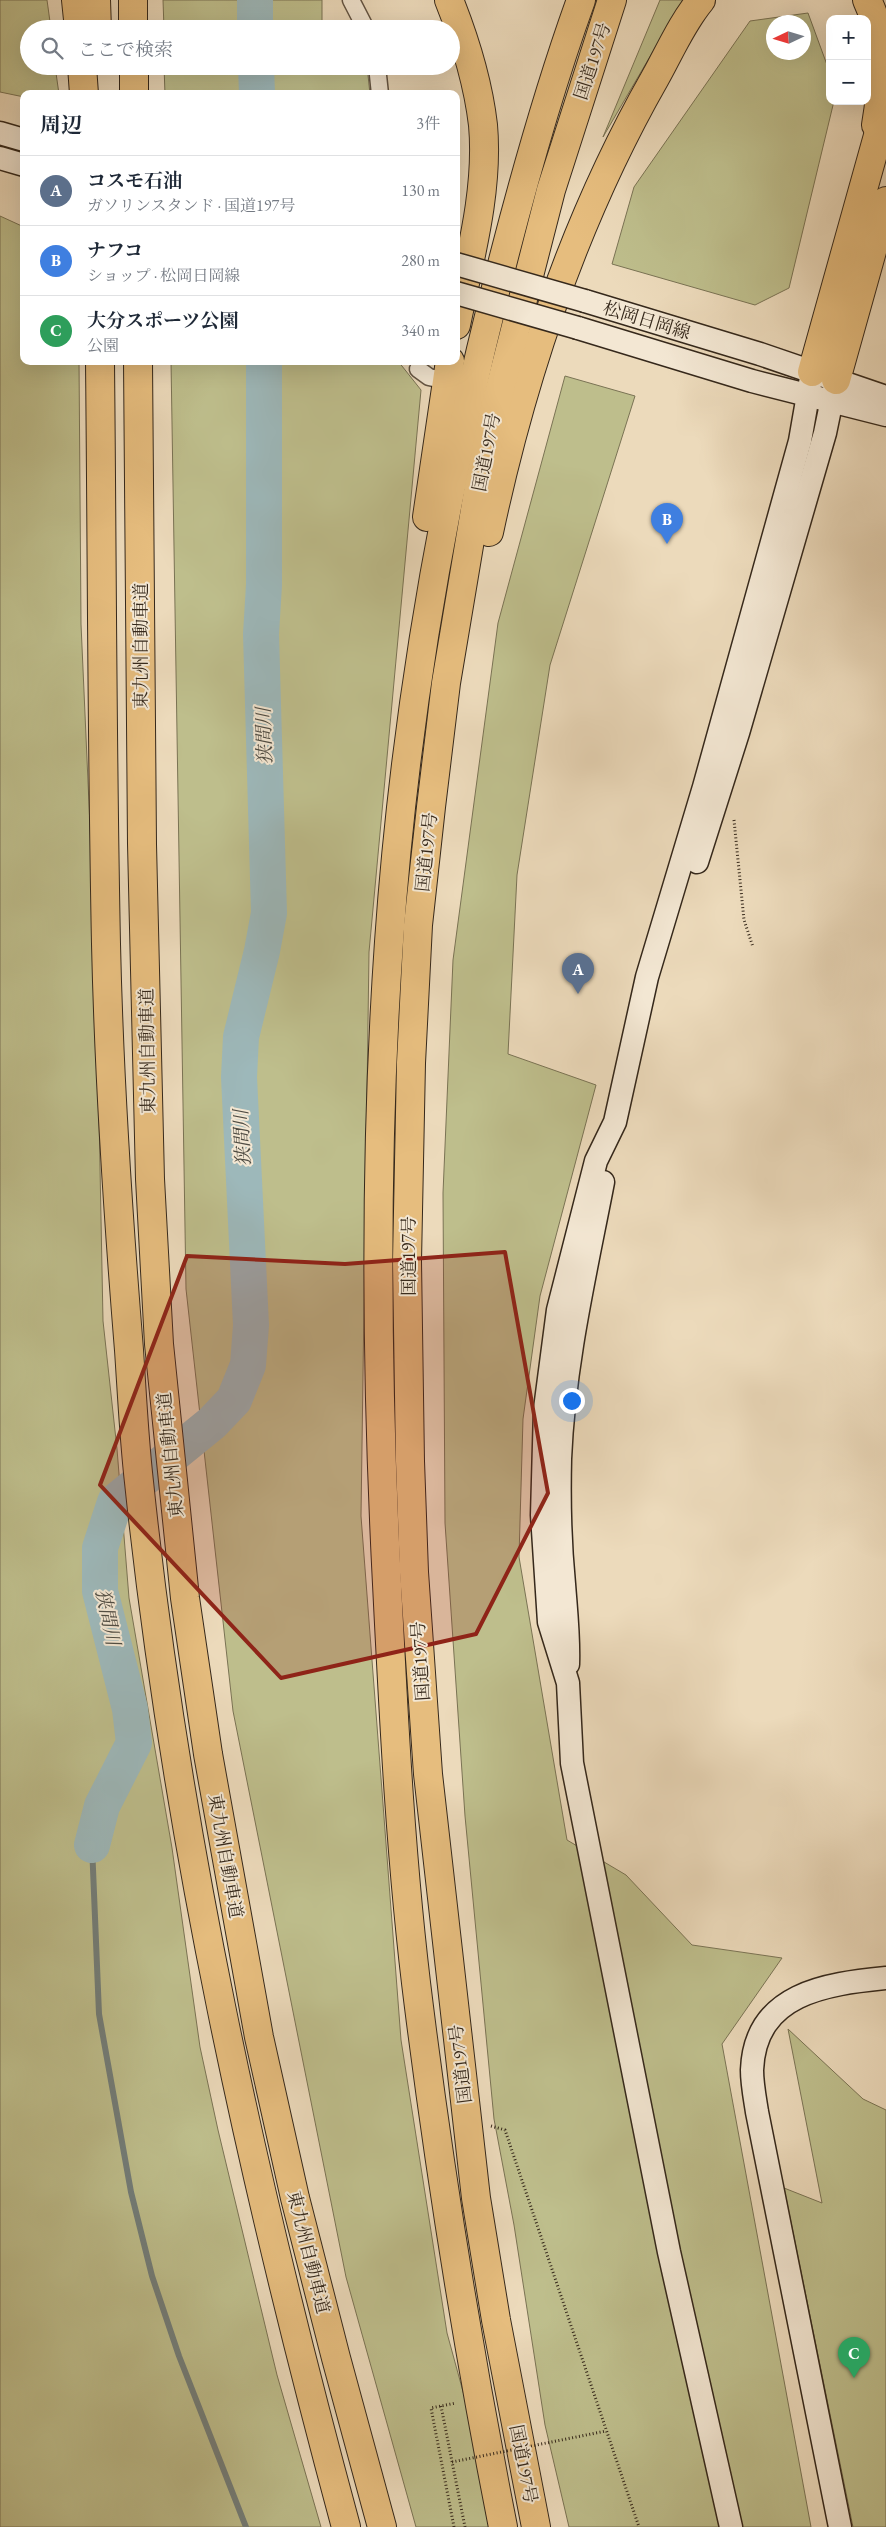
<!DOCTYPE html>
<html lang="ja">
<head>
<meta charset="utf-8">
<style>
  body { margin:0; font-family:"EB Garamond","Noto Serif JP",serif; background:#f6f6f7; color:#1f2937 }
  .controls { position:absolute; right:15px; top:15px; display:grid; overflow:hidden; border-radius:10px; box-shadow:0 5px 20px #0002 }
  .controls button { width:45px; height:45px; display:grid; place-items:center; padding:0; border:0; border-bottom:1px solid #e0e1e3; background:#fff; color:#1f2937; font:25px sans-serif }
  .compass { position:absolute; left:766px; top:15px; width:45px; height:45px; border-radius:50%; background:#fff; box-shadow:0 5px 20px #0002; rotate:266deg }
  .you { position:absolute; left:571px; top:1400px; width:18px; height:18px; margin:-12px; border:4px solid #fff; border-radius:50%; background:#1a73e8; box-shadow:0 0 0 8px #1a73e833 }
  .badge { display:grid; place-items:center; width:32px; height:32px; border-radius:50%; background:#8f2418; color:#fff; font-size:16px; font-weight:700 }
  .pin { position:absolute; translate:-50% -41px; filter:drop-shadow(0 1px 2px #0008) }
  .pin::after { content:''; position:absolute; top:26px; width:18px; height:15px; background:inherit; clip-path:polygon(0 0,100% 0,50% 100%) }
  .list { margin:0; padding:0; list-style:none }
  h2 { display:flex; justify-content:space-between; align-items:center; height:65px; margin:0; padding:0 20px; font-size:21px }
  h2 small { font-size:16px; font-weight:400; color:#747a83 }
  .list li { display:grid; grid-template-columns:32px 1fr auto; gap:15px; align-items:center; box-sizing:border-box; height:70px; padding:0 20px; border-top:1px solid #e0e1e3 }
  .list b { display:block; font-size:19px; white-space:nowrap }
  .list p { margin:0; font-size:16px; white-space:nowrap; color:#747a83 }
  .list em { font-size:16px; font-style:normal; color:#747a83 }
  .icon { flex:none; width:28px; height:28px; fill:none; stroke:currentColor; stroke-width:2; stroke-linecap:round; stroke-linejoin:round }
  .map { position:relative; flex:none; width:886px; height:2527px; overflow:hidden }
  .search { position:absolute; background:#fff; box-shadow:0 5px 20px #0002; left:20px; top:20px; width:440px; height:55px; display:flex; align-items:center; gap:12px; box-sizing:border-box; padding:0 18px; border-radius:28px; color:#747a83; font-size:19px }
  .panel { position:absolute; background:#fff; box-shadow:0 5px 20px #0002; left:20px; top:90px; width:440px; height:275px; border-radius:10px }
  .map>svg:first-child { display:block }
</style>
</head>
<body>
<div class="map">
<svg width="886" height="2527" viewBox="0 0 886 2527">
  <rect width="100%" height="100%" fill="#ecdabb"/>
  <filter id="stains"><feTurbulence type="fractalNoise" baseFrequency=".004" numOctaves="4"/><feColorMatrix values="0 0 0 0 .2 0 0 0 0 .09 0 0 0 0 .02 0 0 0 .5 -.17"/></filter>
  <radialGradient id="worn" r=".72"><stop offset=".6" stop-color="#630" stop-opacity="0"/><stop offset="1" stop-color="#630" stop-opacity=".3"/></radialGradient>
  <g fill="#bebe8c" stroke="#7a7354" fill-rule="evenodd">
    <polygon points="0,0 47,0 51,29 29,29 29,66 55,66 59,94 24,94 24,97 0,92"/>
    <polygon points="163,0 322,0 322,29 164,29"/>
    <polygon points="660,0 683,0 603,137"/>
    <path d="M 808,13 L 830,73 L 830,101 L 834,101 L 789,288 L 755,305 L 612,264 L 634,187 L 750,21 ZM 774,22 L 804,22 L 804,52 L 774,52 Z"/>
    <polygon points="164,66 367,66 370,94 165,94"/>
    <polygon points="0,216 24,227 24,361 79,361 81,624 96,962 103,1321 117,1449 129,1598 172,1848 200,2047 218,2130 277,2375 321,2527 0,2527"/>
    <polygon points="171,361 398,361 421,390 369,952 361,1516 401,2040 447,2333 500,2527 416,2527 346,2277 233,1711 186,1289"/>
    <polygon points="565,376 635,396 550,665 517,875 508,1054 596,1085 540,1296 523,1419 519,1557 567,1840 626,1875 692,1945 782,1958 722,2044 811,2527 569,2527 545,2425 514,2225 494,2119 465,1816 445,1523 443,1193 453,960 498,623"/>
    <polygon points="788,2029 863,2099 886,2110 886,2527 853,2527 784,2188 822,2203"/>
  </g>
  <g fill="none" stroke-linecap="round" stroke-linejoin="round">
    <polyline stroke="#737e7a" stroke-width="6" points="92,1845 99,2014 131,2192 152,2276 179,2356 246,2527"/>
    <g stroke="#9db8ba" stroke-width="36">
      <polyline points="255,0 255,29"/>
      <polyline points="256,66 257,94"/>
      <polyline points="92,1845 102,1806 134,1743 130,1709 100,1591 100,1548 115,1502 212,1423 234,1400 248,1365 251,1325 239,1077 241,1037 262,951 269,913 261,634 264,585 264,361"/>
    </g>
    <defs>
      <g id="street">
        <polyline points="351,0 366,29"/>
        <polyline points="377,66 380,94"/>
        <polyline points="418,369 429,377 447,381"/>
      </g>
      <g id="secondary">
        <polyline points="0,133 24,140"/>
        <polyline points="0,158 24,165"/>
        <polyline points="585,301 760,354 886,397"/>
        <polyline points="578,328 752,381 886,415"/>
        <polyline points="697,862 738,733 825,433 836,380"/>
        <path d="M 568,1664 C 569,1637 566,1611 564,1584 C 560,1543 559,1500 560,1459 C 564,1364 585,1275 603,1182"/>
        <polyline points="731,2527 669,2252 572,1763 568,1683 549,1622 542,1515 545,1409 558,1310 596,1161 615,1122 647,977 704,787 800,441 812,372"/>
        <path d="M 840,2527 L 757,2112 C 755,2099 752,2084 752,2070 C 755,1993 826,1984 886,1978"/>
      </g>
      <g id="highway">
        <polyline points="76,0 79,29"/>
        <polyline points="96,0 97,29"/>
        <polyline points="133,0 133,29"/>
        <path d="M 449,0 C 465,40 478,82 483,125 C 489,191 469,261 456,325"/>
        <path d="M 867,0 C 886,38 883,84 876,125"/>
        <polyline points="82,66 84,94"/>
        <polyline points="134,66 134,94"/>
        <path d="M 100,361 C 102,555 102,750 106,944 C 109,1079 118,1215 129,1350 C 132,1394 134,1438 139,1482 C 176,1836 253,2184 346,2527"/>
        <polyline points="138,361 142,844 150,1179 159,1344 185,1598 208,1754 259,2037 295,2198 336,2358 382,2527"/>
        <polyline points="812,372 886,107"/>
        <polyline points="836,380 886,201"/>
        <polyline points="427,517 450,361"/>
        <path d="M 489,532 C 523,373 574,220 655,78 C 669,53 682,23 701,0"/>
        <path d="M 503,2527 C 469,2355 441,2181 419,2007 C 401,1867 394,1725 387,1584 C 376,1370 374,1156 389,942 C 404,724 441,508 494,296 C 519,196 546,97 581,0"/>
        <polyline points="536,2527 496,2320 476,2198 428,1774 414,1572 410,1461 407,1261 411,1063 418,925 431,807 446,683 479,486 494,412 551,190 612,0"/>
      </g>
    </defs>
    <use href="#street" stroke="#635443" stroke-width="19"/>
    <use href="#secondary" stroke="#35281b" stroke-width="25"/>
    <use href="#highway" stroke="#35281b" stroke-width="30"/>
    <g stroke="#35281b" stroke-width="3" stroke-dasharray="1 2.5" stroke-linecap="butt">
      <polyline points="734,820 744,920 753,947"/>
      <polyline points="491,2126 505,2130 639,2527"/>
      <polyline points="441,2406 465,2527"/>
      <polyline points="454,2527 431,2408 456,2403"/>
    </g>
    <use href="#street" stroke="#f3e7d3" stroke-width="16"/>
    <use href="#secondary" stroke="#f3e7d3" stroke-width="22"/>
    <use href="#highway" stroke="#e6bd7e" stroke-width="28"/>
    <defs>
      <g id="secondary-bridge">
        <polyline points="456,264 585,301"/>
        <polyline points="456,293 578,328"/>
      </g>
    </defs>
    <use href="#secondary-bridge" stroke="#35281b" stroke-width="25" stroke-linecap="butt"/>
    <polyline stroke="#35281b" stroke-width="3" stroke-dasharray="1 2.5" stroke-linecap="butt" points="452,2462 606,2431"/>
    <use href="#secondary-bridge" stroke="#f3e7d3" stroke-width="22"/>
  </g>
  <path fill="#8f2418" fill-opacity="0.2" stroke="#8f2418" stroke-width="4" stroke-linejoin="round" d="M 505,1252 L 548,1493 L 476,1634 L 281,1678 L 100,1485 L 187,1256 L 345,1264 Z"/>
  <g text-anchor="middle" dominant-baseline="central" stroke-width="4" stroke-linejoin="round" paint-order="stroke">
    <g font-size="18" fill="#35281b" stroke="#f3e7d3">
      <text transform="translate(592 61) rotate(-72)">国道197号</text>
      <text transform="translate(647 320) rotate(17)">松岡日岡線</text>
      <text transform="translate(486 452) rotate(-79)">国道197号</text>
      <text transform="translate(140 646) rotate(-90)">東九州自動車道</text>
      <text transform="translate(426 852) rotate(-84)">国道197号</text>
      <text transform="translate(147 1051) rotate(-91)">東九州自動車道</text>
      <text transform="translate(408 1256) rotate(-90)">国道197号</text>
      <text transform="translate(170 1455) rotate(-96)">東九州自動車道</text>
      <text transform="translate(420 1661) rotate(-94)">国道197号</text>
      <text transform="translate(226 1856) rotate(80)">東九州自動車道</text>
      <text transform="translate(460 2064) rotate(-97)">国道197号</text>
      <text transform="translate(309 2252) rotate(76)">東九州自動車道</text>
      <text transform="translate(524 2464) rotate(79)">国道197号</text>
    </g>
    <g font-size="19" font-style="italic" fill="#4f4c43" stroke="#f3e7d3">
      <text transform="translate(264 736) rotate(-92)">狭間川</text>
      <text transform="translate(242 1138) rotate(-93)">狭間川</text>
      <text transform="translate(108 1617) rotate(78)">狭間川</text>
    </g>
  </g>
  <rect width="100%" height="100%" filter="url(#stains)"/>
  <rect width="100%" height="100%" fill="url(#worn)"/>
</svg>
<div class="controls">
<button>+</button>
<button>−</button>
</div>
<svg class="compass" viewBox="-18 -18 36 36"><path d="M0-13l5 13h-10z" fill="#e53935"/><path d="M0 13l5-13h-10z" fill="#747a83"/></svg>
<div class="you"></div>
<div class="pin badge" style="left:578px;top:994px;background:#5c6f8a">A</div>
<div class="pin badge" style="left:667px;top:544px;background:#3f7fe0">B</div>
<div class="pin badge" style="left:854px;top:2378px;background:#2e9e5b">C</div>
<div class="search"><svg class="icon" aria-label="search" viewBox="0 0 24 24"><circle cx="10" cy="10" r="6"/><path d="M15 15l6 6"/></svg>ここで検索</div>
<section class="panel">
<h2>周辺<small>3件</small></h2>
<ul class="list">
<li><span class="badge" style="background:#5c6f8a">A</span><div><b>コスモ石油</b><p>ガソリンスタンド · 国道197号</p></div><em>130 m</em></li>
<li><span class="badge" style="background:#3f7fe0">B</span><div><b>ナフコ</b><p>ショップ · 松岡日岡線</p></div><em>280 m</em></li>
<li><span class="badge" style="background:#2e9e5b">C</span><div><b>大分スポーツ公園</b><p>公園</p></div><em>340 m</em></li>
</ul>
</section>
</div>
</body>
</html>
